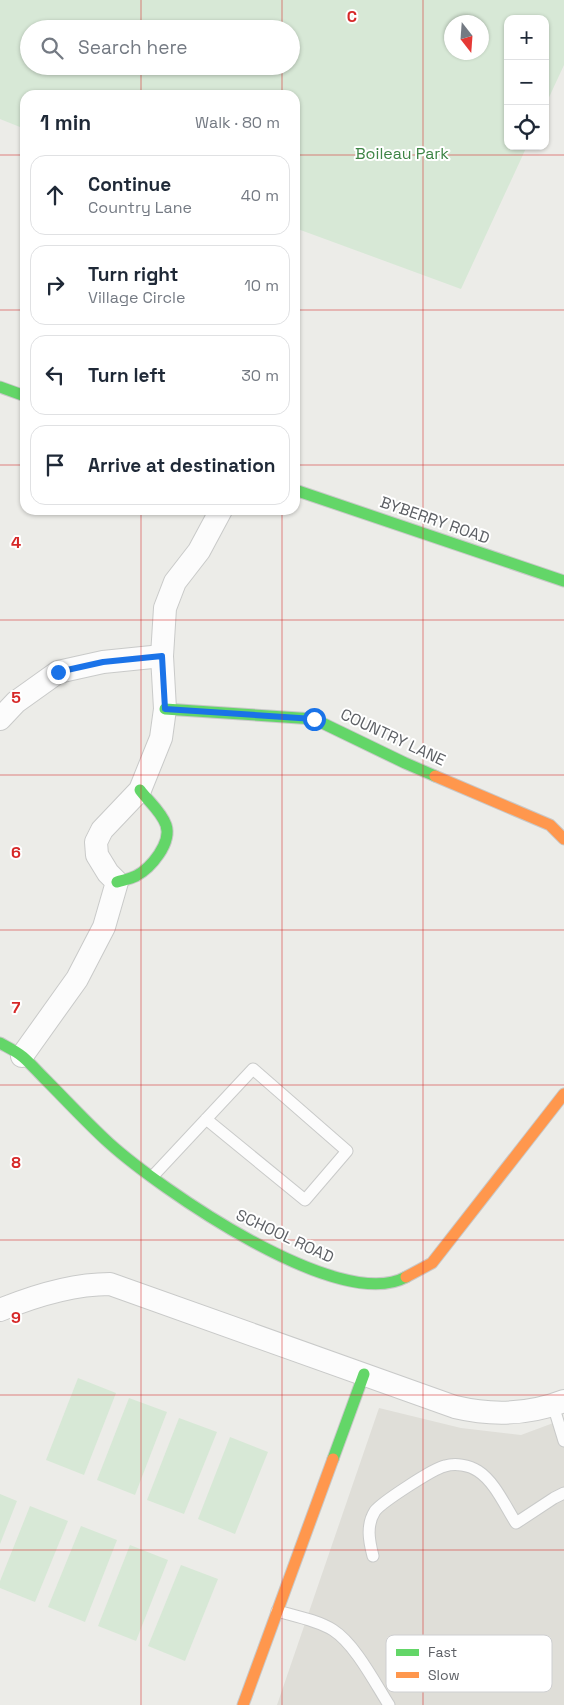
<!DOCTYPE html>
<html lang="en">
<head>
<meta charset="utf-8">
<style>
  body { margin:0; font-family:"Space Grotesk",sans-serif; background:#f2f2f3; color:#1f2937 }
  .controls { position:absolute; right:15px; top:15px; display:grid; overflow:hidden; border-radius:10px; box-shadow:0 1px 4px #0004 }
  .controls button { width:45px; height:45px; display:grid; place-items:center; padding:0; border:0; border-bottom:1px solid #e0e1e3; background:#fff; color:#1f2937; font:25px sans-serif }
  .compass { position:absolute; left:444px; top:15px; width:45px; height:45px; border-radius:50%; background:#fff; box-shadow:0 1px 4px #0004; rotate:163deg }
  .stop { position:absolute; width:15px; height:15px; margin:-11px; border:4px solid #1a73e8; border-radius:50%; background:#fff }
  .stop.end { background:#1a73e8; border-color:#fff; box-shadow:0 1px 5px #0008 }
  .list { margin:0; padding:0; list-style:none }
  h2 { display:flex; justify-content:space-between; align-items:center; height:65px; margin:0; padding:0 20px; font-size:21px }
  h2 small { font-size:16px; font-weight:400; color:#747a83 }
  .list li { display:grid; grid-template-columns:32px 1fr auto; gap:15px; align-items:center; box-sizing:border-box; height:80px; margin:0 10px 10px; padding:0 10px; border:1px solid #e0e1e3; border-radius:15px }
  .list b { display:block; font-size:19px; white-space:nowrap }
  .list p { margin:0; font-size:16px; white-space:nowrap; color:#747a83 }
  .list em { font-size:16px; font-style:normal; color:#747a83 }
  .icon { flex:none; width:28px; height:28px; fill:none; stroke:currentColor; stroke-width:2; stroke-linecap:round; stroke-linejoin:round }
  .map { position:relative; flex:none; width:564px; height:1705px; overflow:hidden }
  .search { position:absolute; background:#fff; box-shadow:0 1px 4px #0004; left:20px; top:20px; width:280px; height:55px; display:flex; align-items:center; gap:12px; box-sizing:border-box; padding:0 18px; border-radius:28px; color:#747a83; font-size:19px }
  .panel { position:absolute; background:#fff; box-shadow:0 1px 4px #0004; left:20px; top:90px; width:280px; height:425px; border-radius:15px }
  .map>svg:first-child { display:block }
</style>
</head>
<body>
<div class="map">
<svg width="564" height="1705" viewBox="0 0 564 1705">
  <rect width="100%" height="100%" fill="#ecece8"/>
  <polygon fill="#dfded8" points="379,1408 461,1428 521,1435 564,1419 564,1705 277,1705"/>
  <g fill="#d7e8d6" fill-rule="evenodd">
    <path d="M 0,0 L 564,0 L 564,65 L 545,106 L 545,19 L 508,19 L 508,146 L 527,146 L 461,289 L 295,228 L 295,95 L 25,95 L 25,129 L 0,119 ZM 452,22 L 482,22 L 482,52 L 452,52 ZM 29,29 L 291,29 L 291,66 L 29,66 Z"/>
    <polygon points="78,1378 116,1393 84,1475 46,1460"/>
    <polygon points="129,1398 167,1412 135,1495 97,1480"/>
    <polygon points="179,1418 217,1432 184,1514 147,1500"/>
    <polygon points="230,1437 268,1452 235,1534 198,1519"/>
    <polygon points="0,1494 17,1501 0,1544"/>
    <polygon points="30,1506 68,1521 35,1602 0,1588 0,1581"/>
    <polygon points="81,1526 117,1540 85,1622 48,1607"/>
    <polygon points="130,1545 168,1560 136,1641 98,1626"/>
    <polygon points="181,1565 218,1579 185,1661 148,1646"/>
  </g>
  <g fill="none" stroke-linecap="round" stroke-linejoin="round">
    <defs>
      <g id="lane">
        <polyline points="152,1177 253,1069 347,1151 305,1200 206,1119"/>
        <polyline points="553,1405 564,1441"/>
        <path d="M 373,1556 C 369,1541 366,1525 375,1511 C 382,1502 434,1468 445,1466 C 455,1463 469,1465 478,1471 C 495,1482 505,1506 516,1523 L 554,1498 L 564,1493"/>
        <path d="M 277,1611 C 295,1616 317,1620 333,1630 C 355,1644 375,1683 389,1705"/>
      </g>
      <g id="street">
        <polyline points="0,719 16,702 58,672 103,662 162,656"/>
        <polyline points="22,1056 77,979 104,927 117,882 108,873 97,855 96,842 102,830 140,790 161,738 165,709 162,656 165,608 175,582 199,551 221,510"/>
        <path d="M 0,1310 C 34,1296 73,1284 110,1284 L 455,1407 C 493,1416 528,1415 564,1401"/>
      </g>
      <g id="fast">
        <polyline points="0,387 25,396"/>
        <polyline points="295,490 564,581"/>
        <polyline points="165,709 314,719 405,763 435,776"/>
        <path d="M 117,882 C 123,880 130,879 136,876 C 151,868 172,843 166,825 C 161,811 148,801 140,790"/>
        <path d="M 0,1043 C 7,1047 16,1051 23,1057 C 30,1063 37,1071 44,1078 C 66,1100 86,1122 109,1143 C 159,1188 339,1314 406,1277"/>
        <polyline points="333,1459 364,1374"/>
      </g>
      <g id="slow">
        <polyline points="435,776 550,825 564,839"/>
        <polyline points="406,1277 432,1263 564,1094"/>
        <polyline points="243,1705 333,1459"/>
      </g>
    </defs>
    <use href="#lane" stroke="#c9cac9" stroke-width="13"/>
    <use href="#street" stroke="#c9cac9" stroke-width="24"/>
    <use href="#fast" stroke="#c8c8c8" stroke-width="13"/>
    <use href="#slow" stroke="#c8c8c8" stroke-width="13"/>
    <use href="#lane" stroke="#fcfcfc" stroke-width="11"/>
    <use href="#street" stroke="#fcfcfc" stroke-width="22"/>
    <use href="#fast" stroke="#63d668" stroke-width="11"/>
    <use href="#slow" stroke="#ff974d" stroke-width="11"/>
  </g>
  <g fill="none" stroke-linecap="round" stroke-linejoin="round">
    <polyline stroke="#1a73e8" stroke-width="6" points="58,672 103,662 162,656 165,709 314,719"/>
  </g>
  <path fill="none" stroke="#d62828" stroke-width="1" stroke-opacity="0.55" d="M 141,0 L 141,29M 282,0 L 282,29M 423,0 L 423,1705M 141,66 L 141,95M 282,66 L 282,95M 0,155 L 25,155M 295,155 L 564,155M 0,310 L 25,310M 295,310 L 564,310M 0,465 L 25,465M 295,465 L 564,465M 141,510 L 141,1705M 282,510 L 282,1705M 0,620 L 564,620M 0,775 L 564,775M 0,930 L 564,930M 0,1085 L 564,1085M 0,1240 L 564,1240M 0,1395 L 564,1395M 0,1550 L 564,1550"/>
  <g text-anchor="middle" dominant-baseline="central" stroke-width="4" stroke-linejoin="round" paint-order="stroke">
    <g font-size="16" fill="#3e8445" stroke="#fff">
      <text x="402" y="153">Boileau Park</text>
    </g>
    <g font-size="16" fill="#5d6065" stroke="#fff">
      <text transform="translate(435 520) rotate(19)">BYBERRY ROAD</text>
      <text transform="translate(393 737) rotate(25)">COUNTRY LANE</text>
      <text transform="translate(285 1236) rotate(25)">SCHOOL ROAD</text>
    </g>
  </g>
  <rect x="386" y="1635" width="166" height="57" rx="8" fill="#fff" stroke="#cecfd1" stroke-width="1"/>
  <rect x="396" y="1649" width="23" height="7" fill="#63d668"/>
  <rect x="396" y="1672" width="23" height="6" fill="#ff974d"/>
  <g font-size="14" fill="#5d6065">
    <text x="428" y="1657">Fast</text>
    <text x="428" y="1680">Slow</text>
  </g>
  <g font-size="16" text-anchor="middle" font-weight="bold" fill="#d62828" stroke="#fff" stroke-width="4" stroke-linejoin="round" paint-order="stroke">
    <text x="352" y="22">C</text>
    <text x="16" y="548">4</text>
    <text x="16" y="703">5</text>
    <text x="16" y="858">6</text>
    <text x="16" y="1013">7</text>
    <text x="16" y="1168">8</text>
    <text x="16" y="1323">9</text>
  </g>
</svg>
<div class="controls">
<button>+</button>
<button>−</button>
<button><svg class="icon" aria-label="locate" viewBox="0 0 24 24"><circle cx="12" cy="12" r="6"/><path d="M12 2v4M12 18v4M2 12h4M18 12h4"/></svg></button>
</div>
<svg class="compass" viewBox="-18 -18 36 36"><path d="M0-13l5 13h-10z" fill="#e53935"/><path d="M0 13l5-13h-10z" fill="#747a83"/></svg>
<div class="stop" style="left:314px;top:719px"></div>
<div class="stop end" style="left:58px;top:672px"></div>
<div class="search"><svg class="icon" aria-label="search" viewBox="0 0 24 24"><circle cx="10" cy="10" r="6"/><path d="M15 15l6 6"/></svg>Search here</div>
<section class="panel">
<h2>1 min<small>Walk · 80 m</small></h2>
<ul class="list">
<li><svg class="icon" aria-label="ahead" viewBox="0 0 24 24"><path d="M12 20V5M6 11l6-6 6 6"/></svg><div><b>Continue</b><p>Country Lane</p></div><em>40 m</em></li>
<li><svg class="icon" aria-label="right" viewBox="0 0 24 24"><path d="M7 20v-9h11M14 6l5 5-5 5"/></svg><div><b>Turn right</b><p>Village Circle</p></div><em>10 m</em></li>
<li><svg class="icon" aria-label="left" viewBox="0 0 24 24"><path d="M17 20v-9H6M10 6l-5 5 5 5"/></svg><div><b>Turn left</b></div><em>30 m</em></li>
<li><svg class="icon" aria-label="arrive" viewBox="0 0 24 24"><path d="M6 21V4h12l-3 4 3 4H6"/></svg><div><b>Arrive at destination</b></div></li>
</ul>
</section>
</div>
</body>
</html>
